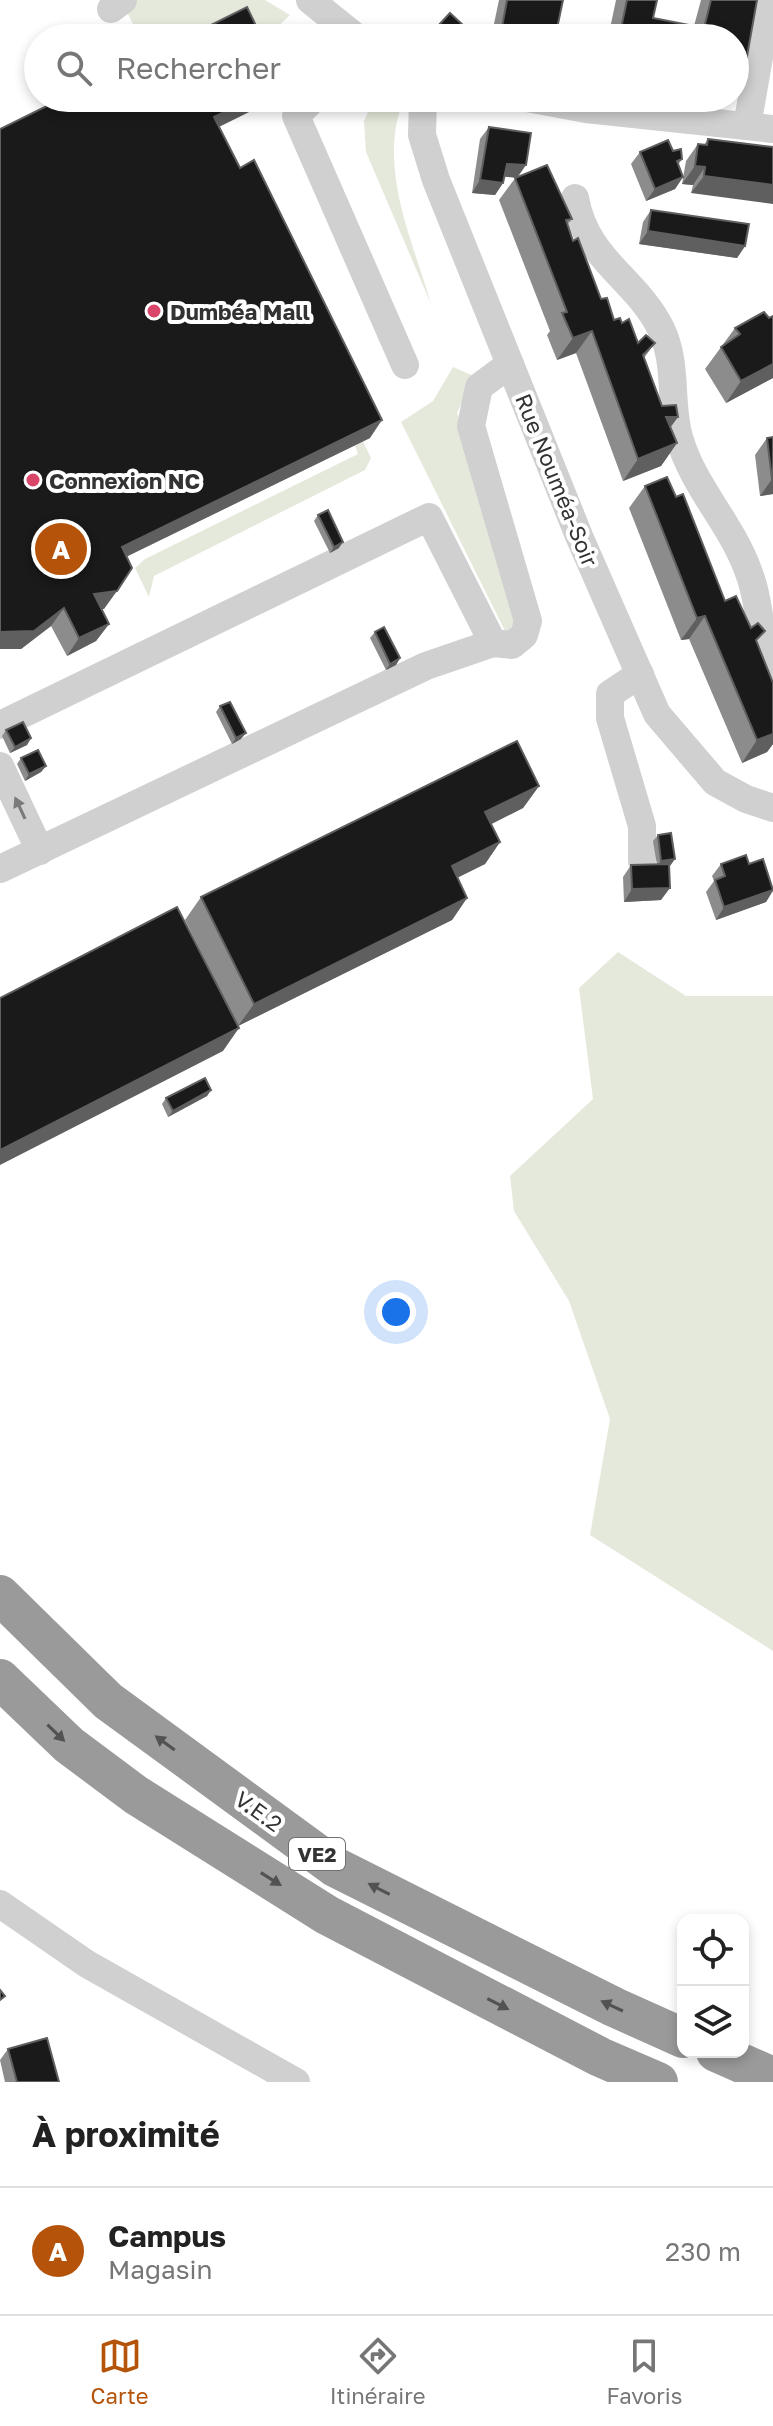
<!DOCTYPE html>
<html lang="fr">
<head>
<meta charset="utf-8">
<style>
  body { margin:0; font-family:"Golos Text",sans-serif; background:#f2f2f2; color:#222 }
  .controls { position:absolute; right:24px; bottom:24px; display:grid; overflow:hidden; border-radius:16px; box-shadow:0 4px 12px #0003 }
  .controls button { width:72px; height:72px; display:grid; place-items:center; padding:0; border:0; border-bottom:2px solid #e0e0e0; background:#fff; color:#222; font:40px sans-serif }
  .you { position:absolute; left:396px; top:1312px; width:28px; height:28px; margin:-20px; border:6px solid #fff; border-radius:50%; background:#1a73e8; box-shadow:0 0 0 12px #1a73e833 }
  .badge { display:grid; place-items:center; width:52px; height:52px; border-radius:50%; background:#b45309; color:#fff; font-size:26px; font-weight:700 }
  .pin { position:absolute; translate:-50% -50%; border:4px solid #fff; box-shadow:0 2px 8px #0006 }
  .list { margin:0; padding:0; list-style:none }
  h2 { display:flex; justify-content:space-between; align-items:center; height:104px; margin:0; padding:0 32px; font-size:34px }
  h2 small { font-size:26px; font-weight:400; color:#767676 }
  .list li { display:grid; grid-template-columns:52px 1fr auto; gap:24px; align-items:center; box-sizing:border-box; height:128px; padding:0 32px; border-top:2px solid #e0e0e0 }
  .list b { display:block; font-size:30px; white-space:nowrap }
  .list p { margin:0; font-size:26px; white-space:nowrap; color:#767676 }
  .list em { font-size:26px; font-style:normal; color:#767676 }
  .icon { flex:none; width:44px; height:44px; fill:none; stroke:currentColor; stroke-width:2; stroke-linecap:round; stroke-linejoin:round }
  .map { position:relative; flex:none; width:773px; height:2082px; overflow:hidden }
  .search { position:absolute; background:#fff; box-shadow:0 4px 12px #0003; left:24px; right:24px; top:24px; height:88px; display:flex; align-items:center; gap:20px; box-sizing:border-box; padding:0 28px; border-radius:44px; color:#767676; font-size:30px }
  .sheet { height:232px; background:#fff }
  nav { display:flex; justify-content:space-around; align-items:center; box-sizing:border-box; height:112px; border-top:2px solid #e0e0e0; background:#fff; font-size:22px; color:#767676 }
  nav a { display:grid; justify-items:center; gap:4px }
  nav .on { color:#b45309 }
  .map>svg:first-child { display:block }
</style>
</head>
<body>
<div class="map">
<svg width="773" height="2082" viewBox="0 0 773 2082">
  <rect width="100%" height="100%" fill="#fff"/>
  <g fill="#e5e9dc">
    <polygon points="121,0 265,0 290,15 266,38 140,38"/>
    <path d="M 374,98 L 398,98 L 403,102 C 377,167 413,241 431,304 L 366,152 L 364,121 Z"/>
    <polygon points="453,367 474,376 457,413 517,616 507,635 401,422 433,401"/>
    <polygon points="363,441 371,458 365,470 154,576 149,597 135,568 145,559 358,454 355,446"/>
    <polygon points="618,952 686,996 773,996 773,1651 590,1535 610,1419 569,1301 514,1211 510,1176 593,1099 579,988"/>
  </g>
  <g fill="none" stroke-linecap="round" stroke-linejoin="round">
    <g stroke="#d0d0d0" stroke-width="28">
      <polyline points="310,0 357,38"/>
      <polyline points="111,9 123,0"/>
      <polyline points="314,98 296,116 405,365"/>
      <polyline points="423,98 422,135 436,180 579,536 657,714 715,782 746,799 773,808"/>
      <polyline points="527,98 586,109 773,129"/>
      <polyline points="747,126 769,0"/>
      <path d="M 575,198 C 586,261 636,278 661,329 C 678,364 669,402 679,437 C 693,487 732,524 749,573 C 762,607 759,646 773,680"/>
      <polyline points="640,674 610,694 610,718 642,826 642,861"/>
      <polyline points="0,725 429,517 493,643"/>
      <polyline points="0,766 40,851"/>
      <polyline points="0,869 426,666 493,643 512,645 524,635 528,621 471,426 479,387 510,364"/>
      <polyline points="0,1904 87,1964 296,2082"/>
    </g>
    <g stroke="#9a9a9a" stroke-width="40">
      <polyline points="0,1595 108,1701 335,1867 614,2007 683,2038"/>
      <polyline points="0,1679 69,1745 136,1795 327,1915 600,2057 658,2082"/>
      <polyline points="716,2052 773,2077"/>
    </g>
  </g>
  <g fill="#8c8c8c">
    <polygon points="499,0 563,0 555,38 491,38"/>
    <polygon points="616,0 657,0 653,18 694,26 701,0 757,0 735,38 608,38"/>
    <polygon points="464,26 454,38 438,38 433,33 437,27"/>
    <polygon points="271,101 219,127 370,438 126,557 104,609 102,609 109,624 96,641 67,656 51,626 21,649 0,649 0,129"/>
    <polygon points="489,127 517,177 572,219 567,225 573,241 601,299 614,320 622,323 638,343 655,343 644,358 662,406 678,417 670,427 677,443 661,466 623,481 576,353 557,360 547,335 550,331 499,200 516,177 505,176 503,183 495,195 472,193 480,139"/>
    <polygon points="708,139 773,147 691,193 693,185 682,184 686,161 698,144 704,145"/>
    <polygon points="673,151 682,159 678,165 683,177 675,189 646,201 631,164 640,152"/>
    <polygon points="651,210 745,246 737,258 639,244 643,222"/>
    <polygon points="769,318 773,378 726,403 705,369 735,328"/>
    <polygon points="773,437 773,494 760,496 755,455 767,438"/>
    <polygon points="645,486 725,601 757,643 773,683 773,744 767,752 742,763 689,639 681,640 629,508"/>
    <polygon points="318,515 339,548 330,553 314,521"/>
    <polygon points="375,632 400,658 396,665 386,670 370,638"/>
    <polygon points="220,706 241,739 232,744 216,712"/>
    <polygon points="6,730 31,738 27,745 10,753 2,736"/>
    <polygon points="21,758 46,766 41,772 25,781 17,764"/>
    <polygon points="539,786 523,808 491,824 500,842 485,864 457,878 467,898 452,920 238,1026 185,920 201,897"/>
    <polygon points="658,835 670,866 669,866 661,900 624,902 623,877 631,865 657,865 653,841"/>
    <polygon points="721,864 749,864 773,887 773,891 766,902 716,920 706,892 714,881 712,876"/>
    <polygon points="211,1090 207,1096 168,1117 162,1104 166,1098"/>
    <polygon points="8,2049 59,2082 5,2082 0,2060"/>
  </g>
  <g fill="#5f5f5f">
    <polygon points="735,78 743,79 735,90"/>
    <polygon points="254,98 273,98 271,101 202,135 214,117"/>
    <polygon points="700,98 729,98 727,101"/>
    <polygon points="507,164 526,165 517,178 498,176"/>
    <polygon points="695,166 705,167 693,185 682,184"/>
    <polygon points="704,176 773,185 773,204 691,193"/>
    <polygon points="683,177 675,189 646,201 655,189"/>
    <polygon points="480,180 503,183 495,195 472,193"/>
    <polygon points="648,231 745,246 737,258 639,244"/>
    <polygon points="592,331 576,353 557,360 573,338"/>
    <polygon points="773,364 773,378 726,403 741,381"/>
    <polygon points="666,417 678,417 662,439"/>
    <polygon points="382,420 370,438 109,565 122,547"/>
    <polygon points="677,443 661,466 623,481 638,459"/>
    <polygon points="772,479 773,479 773,494 760,496"/>
    <polygon points="343,542 339,548 330,553 334,547"/>
    <polygon points="117,591 104,609 81,611 94,594"/>
    <polygon points="64,608 51,626 21,649 0,649 0,632"/>
    <polygon points="705,616 689,639 681,640 697,618"/>
    <polygon points="109,624 96,641 67,656 79,638"/>
    <polygon points="400,658 396,665 386,670 390,664"/>
    <polygon points="773,730 773,744 767,752 742,763 757,740"/>
    <polygon points="246,733 241,739 232,744 236,738"/>
    <polygon points="31,738 27,745 10,753 15,747"/>
    <polygon points="46,766 41,772 25,781 29,774"/>
    <polygon points="539,786 523,808 470,835 485,812"/>
    <polygon points="500,842 485,864 436,888 452,866"/>
    <polygon points="675,859 670,866 657,867 661,861"/>
    <polygon points="670,888 661,900 624,902 632,889"/>
    <polygon points="773,890 766,902 716,920 724,907"/>
    <polygon points="467,898 452,920 238,1026 254,1004"/>
    <polygon points="239,1028 223,1051 0,1165 0,1150"/>
    <polygon points="211,1090 207,1096 168,1117 173,1111"/>
  </g>
  <g fill="#1a1a1a" stroke="#5f5f5f" stroke-width="2">
    <polygon points="507,0 563,0 555,38 500,38"/>
    <polygon points="627,0 657,0 653,18 704,28 711,0 757,0 743,79 735,78 735,38 619,38"/>
    <polygon points="247,7 262,38 185,38"/>
    <polygon points="450,13 464,26 452,38 449,38 437,27"/>
    <polygon points="63,98 254,98 214,117 240,168 254,160 382,420 122,547 132,568 117,591 94,594 109,624 79,638 64,608 34,631 0,632 0,129"/>
    <polygon points="489,127 531,133 526,165 507,164 503,183 480,180"/>
    <polygon points="708,139 773,147 773,185 704,176 705,167 695,166 698,144 707,145"/>
    <polygon points="668,140 673,151 681,149 682,159 677,161 683,177 655,189 640,152"/>
    <polygon points="547,165 572,219 566,220 573,241 578,238 601,299 607,298 614,320 620,318 622,323 629,319 638,343 646,335 655,343 643,355 662,406 676,405 678,417 666,417 677,443 638,459 592,331 573,338 562,313 567,312 515,178"/>
    <polygon points="651,210 749,224 745,246 648,231"/>
    <polygon points="764,312 769,318 773,316 773,364 741,381 721,347 740,334 735,328"/>
    <polygon points="773,437 773,479 772,479 767,438"/>
    <polygon points="667,477 676,497 683,494 725,601 736,596 751,628 758,623 765,631 756,640 773,683 773,734 757,740 705,616 697,618 645,486"/>
    <polygon points="328,510 343,542 334,547 318,515"/>
    <polygon points="384,627 400,658 390,664 375,632"/>
    <polygon points="230,702 246,733 236,738 220,706"/>
    <polygon points="23,722 31,738 15,747 6,730"/>
    <polygon points="517,741 539,786 485,812 500,842 452,866 467,898 254,1004 201,897"/>
    <polygon points="38,750 46,766 29,774 21,758"/>
    <polygon points="671,833 675,859 661,861 658,835"/>
    <polygon points="746,855 749,864 763,859 773,890 724,907 715,880 725,876 721,864"/>
    <polygon points="669,864 670,888 632,889 631,865"/>
    <polygon points="177,907 239,1028 0,1150 0,998"/>
    <polygon points="205,1078 211,1090 173,1111 166,1098"/>
    <polygon points="0,1990 5,1996 0,2000"/>
    <polygon points="47,2038 59,2082 17,2082 8,2049"/>
  </g>
  <defs><path id="oneway-solid" d="M-6-.8H1V-3.2L6.5 0L1 3.2V.8H-6Z" transform="scale(2)"/></defs>
  <use fill="#7a7a7a" href="#oneway-solid" transform="translate(20 808) rotate(-115)"/>
  <g fill="#525252">
    <use href="#oneway-solid" transform="translate(56 1733) rotate(44)"/>
    <use href="#oneway-solid" transform="translate(165 1743) rotate(-144)"/>
    <use href="#oneway-solid" transform="translate(271 1879) rotate(32)"/>
    <use href="#oneway-solid" transform="translate(379 1889) rotate(-153)"/>
    <use href="#oneway-solid" transform="translate(498 2004) rotate(27)"/>
    <use href="#oneway-solid" transform="translate(612 2006) rotate(-155)"/>
  </g>
  <g fill="#da456a" stroke="#fff" stroke-width="3">
    <circle cx="154" cy="311" r="8"/>
    <circle cx="33" cy="480" r="8"/>
  </g>
  <g text-anchor="middle" dominant-baseline="central" stroke-width="8" stroke-linejoin="round" paint-order="stroke">
    <rect fill="#fff" stroke="#707070" stroke-width="2" x="289" y="1838" width="56" height="32" rx="6"/>
    <g font-size="20" font-weight="bold" fill="#333">
      <text x="317" y="1854">VE2</text>
    </g>
    <g font-size="22" font-weight="bold" fill="#333" stroke="#fff" text-anchor="start">
      <text x="170" y="311">Dumbéa Mall</text>
      <text x="49" y="480">Connexion NC</text>
    </g>
    <g font-size="22" fill="#333" stroke="#fff">
      <text transform="translate(557 480) rotate(68)">Rue Nouméa-Soir</text>
      <text transform="translate(259 1811) rotate(36)">V.E.2</text>
    </g>
  </g>
</svg>
<div class="controls">
<button><svg class="icon" aria-label="locate" viewBox="0 0 24 24"><circle cx="12" cy="12" r="6"/><path d="M12 2v4M12 18v4M2 12h4M18 12h4"/></svg></button>
<button><svg class="icon" aria-label="layers" viewBox="0 0 24 24"><path d="M12 4l9 5-9 5-9-5zM3 14l9 5 9-5"/></svg></button>
</div>
<div class="you"></div>
<div class="pin badge" style="left:61px;top:549px">A</div>
<div class="search"><svg class="icon" aria-label="search" viewBox="0 0 24 24"><circle cx="10" cy="10" r="6"/><path d="M15 15l6 6"/></svg>Rechercher</div>
</div>
<section class="sheet">
<h2>À proximité<small></small></h2>
<ul class="list">
<li><span class="badge">A</span><div><b>Campus</b><p>Magasin</p></div><em>230 m</em></li>
</ul>
</section>
<nav>
<a class="on"><svg class="icon" aria-label="map" viewBox="0 0 24 24"><path d="M3 6l6-2 6 2 6-2v14l-6 2-6-2-6 2zM9 4v14M15 6v14"/></svg>Carte</a>
<a><svg class="icon" aria-label="directions" viewBox="0 0 24 24"><path d="M12 3l9 9-9 9-9-9zM9 14v-3h6M13 9l2 2-2 2"/></svg>Itinéraire</a>
<a><svg class="icon" aria-label="saved" viewBox="0 0 24 24"><path d="M7 4h10v16l-5-4-5 4z"/></svg>Favoris</a>
</nav>
</body>
</html>
